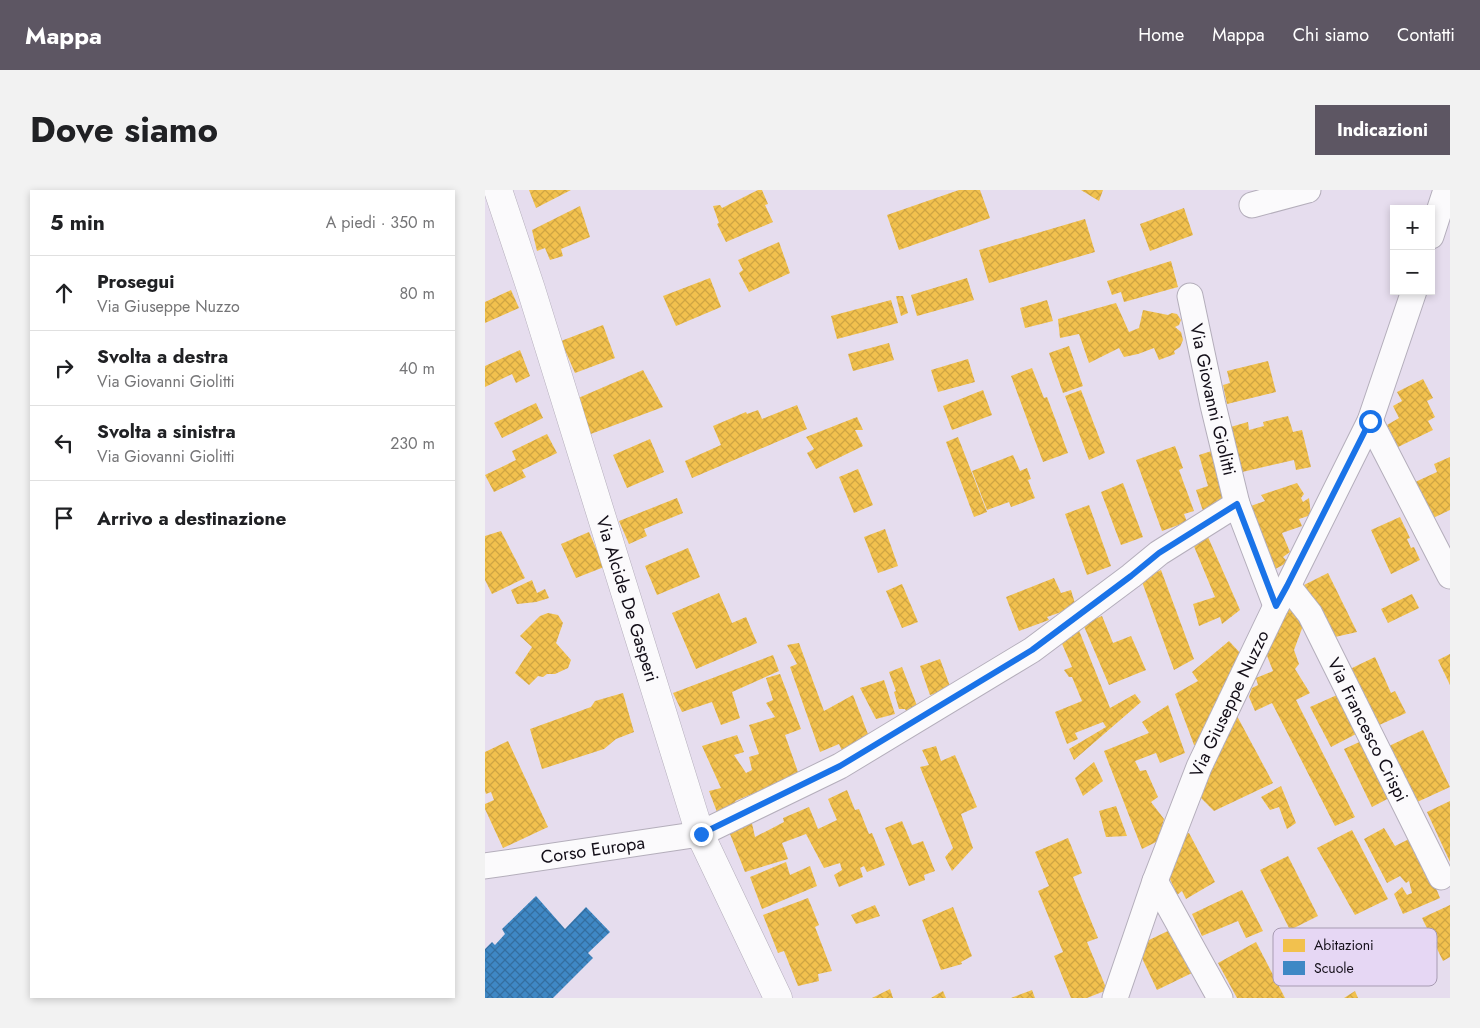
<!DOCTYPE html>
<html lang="it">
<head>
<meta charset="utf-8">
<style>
  body { margin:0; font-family:Jost,sans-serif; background:#f2f2f2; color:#202124 }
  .controls { position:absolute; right:15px; top:15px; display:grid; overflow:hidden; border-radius:0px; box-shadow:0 2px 8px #0003 }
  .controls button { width:45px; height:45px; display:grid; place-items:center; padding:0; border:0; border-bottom:1px solid #e0e0e0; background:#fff; color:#202124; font:25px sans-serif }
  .stop { position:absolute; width:15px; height:15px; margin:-11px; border:4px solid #1a73e8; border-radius:50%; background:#fff }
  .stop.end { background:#1a73e8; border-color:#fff; box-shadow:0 1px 5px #0008 }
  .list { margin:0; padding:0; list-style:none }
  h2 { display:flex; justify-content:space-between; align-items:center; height:65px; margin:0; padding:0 20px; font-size:21px }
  h2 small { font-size:16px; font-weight:400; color:#757577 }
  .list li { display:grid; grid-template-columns:32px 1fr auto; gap:15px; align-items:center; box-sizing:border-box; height:75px; padding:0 20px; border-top:1px solid #e0e0e0 }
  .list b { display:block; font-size:19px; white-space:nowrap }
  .list p { margin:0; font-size:16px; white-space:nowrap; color:#757577 }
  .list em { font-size:16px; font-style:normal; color:#757577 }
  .icon { flex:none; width:28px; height:28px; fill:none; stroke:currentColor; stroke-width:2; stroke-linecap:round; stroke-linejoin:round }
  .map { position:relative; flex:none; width:965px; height:808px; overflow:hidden; border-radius:0px }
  header { display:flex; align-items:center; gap:30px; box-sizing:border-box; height:70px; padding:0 25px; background:#5d5663; color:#fff }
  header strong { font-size:24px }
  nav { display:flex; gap:28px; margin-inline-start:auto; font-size:18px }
  .intro { display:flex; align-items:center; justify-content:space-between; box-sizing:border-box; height:120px; padding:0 30px }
  h1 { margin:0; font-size:35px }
  .button { padding:12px 22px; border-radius:0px; background:#5d5663; color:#fff; font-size:18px; font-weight:700 }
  main { display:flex; gap:30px; padding:0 30px }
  aside { flex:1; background:#fff; border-radius:0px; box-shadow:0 2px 8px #0003 }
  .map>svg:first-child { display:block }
</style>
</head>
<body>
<header>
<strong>Mappa</strong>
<nav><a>Home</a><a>Mappa</a><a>Chi siamo</a><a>Contatti</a></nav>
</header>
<div class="intro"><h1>Dove siamo</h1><a class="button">Indicazioni</a></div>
<main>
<aside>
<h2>5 min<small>A piedi · 350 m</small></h2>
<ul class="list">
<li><svg class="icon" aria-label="ahead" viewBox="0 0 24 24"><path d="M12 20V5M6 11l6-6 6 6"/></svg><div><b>Prosegui</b><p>Via Giuseppe Nuzzo</p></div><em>80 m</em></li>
<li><svg class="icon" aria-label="right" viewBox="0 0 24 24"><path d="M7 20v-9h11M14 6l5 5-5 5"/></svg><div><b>Svolta a destra</b><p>Via Giovanni Giolitti</p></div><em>40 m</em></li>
<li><svg class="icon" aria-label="left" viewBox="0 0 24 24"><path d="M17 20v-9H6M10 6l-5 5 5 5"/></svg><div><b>Svolta a sinistra</b><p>Via Giovanni Giolitti</p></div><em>230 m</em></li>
<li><svg class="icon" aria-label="arrive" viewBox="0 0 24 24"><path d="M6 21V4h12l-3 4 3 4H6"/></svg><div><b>Arrivo a destinazione</b></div></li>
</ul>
</aside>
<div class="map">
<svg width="965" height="808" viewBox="0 0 965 808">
  <defs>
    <pattern id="homes-cross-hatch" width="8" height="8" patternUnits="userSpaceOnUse" patternTransform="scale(1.25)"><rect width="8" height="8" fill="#f2c14e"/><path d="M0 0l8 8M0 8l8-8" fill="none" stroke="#cfa543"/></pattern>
    <pattern id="schools-cross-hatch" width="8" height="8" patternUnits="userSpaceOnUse" patternTransform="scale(1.25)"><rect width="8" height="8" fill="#3f88c5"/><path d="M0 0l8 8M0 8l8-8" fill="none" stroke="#346e9f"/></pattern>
  </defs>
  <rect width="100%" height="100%" fill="#e6ddee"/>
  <g fill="url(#homes-cross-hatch)">
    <polygon points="44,0 86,0 51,18"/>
    <polygon points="273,0 277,0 283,14 280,15 288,32 241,52 232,34 234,33 228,16 235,15 237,18"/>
    <polygon points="474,0 495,0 505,28 414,60 402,25"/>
    <polygon points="596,0 618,0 614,11"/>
    <polygon points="95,16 105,47 76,59 78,66 65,70 60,58 52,61 47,40"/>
    <polygon points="699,18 708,45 665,61 655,34"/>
    <polygon points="600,29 610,62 504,93 494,60"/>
    <polygon points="294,52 305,83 264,102 254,83 258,80 253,70"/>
    <polygon points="686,71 693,97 639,112 636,102 627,105 622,91"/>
    <polygon points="225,88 236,117 191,136 178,106"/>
    <polygon points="482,88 489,110 432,126 426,105"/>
    <polygon points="26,100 34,118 0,133 0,112"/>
    <polygon points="411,106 418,106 423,123 416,126"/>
    <polygon points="406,110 413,133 352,149 346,126"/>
    <polygon points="562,110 568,131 540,138 535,118"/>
    <polygon points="631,113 644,142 654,138 658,120 683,125 687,123 692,124 696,130 694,135 690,137 696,142 698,150 695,157 689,161 690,164 674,170 669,158 653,164 639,167 634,158 604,173 594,144 575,148 573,129"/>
    <polygon points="118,135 130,168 90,183 76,151"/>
    <polygon points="404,153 409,170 368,181 363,164"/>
    <polygon points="584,156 598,196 578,203 564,163"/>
    <polygon points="35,160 45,186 31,193 27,184 0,197 0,176"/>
    <polygon points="483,169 490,192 453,202 446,180"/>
    <polygon points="783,171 791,202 742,214 738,195 745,193 742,181"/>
    <polygon points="547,178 559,208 562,207 583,263 558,272 526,186"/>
    <polygon points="158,180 178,217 103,245 91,209"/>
    <polygon points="938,189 948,208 942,211 950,227 943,231 948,240 913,257 902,235 914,228 908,216 917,211 912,202"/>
    <polygon points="498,200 507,225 467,240 458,216"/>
    <polygon points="596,200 620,263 604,270 580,206"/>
    <polygon points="51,213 58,228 17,248 9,233"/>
    <polygon points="312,215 322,239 207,288 200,271 236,255 228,236 261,222 262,224 273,220 277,229"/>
    <polygon points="803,226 808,242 817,240 826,277 811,280 809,270 753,283 742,238 763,232 764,240 779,236 778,232"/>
    <polygon points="372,227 378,240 370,240 378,256 331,279 322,263 329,259 321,247"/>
    <polygon points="62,244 72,263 37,280 41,287 9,302 0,285 31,270 27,261"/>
    <polygon points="473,247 502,322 489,327 461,252"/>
    <polygon points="165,249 179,282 142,298 128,265"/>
    <polygon points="690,256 698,278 694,280 709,321 699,324 702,332 677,341 651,270"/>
    <polygon points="733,259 748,310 718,321 711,300 723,296 714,265"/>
    <polygon points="528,265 535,281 542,278 546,289 543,290 550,308 526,317 524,312 502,320 487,281"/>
    <polygon points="965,267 965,320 946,329 928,293 952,282 949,274"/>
    <polygon points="373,279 388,315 369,323 354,287"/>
    <polygon points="638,293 658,347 636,355 616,302"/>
    <polygon points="812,293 819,304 816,308 818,312 824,308 826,325 814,329 817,336 797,343 805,362 798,367 803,372 783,383 760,318 780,311 776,305"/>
    <polygon points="192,308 198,323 159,339 162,346 144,354 134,331"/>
    <polygon points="604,315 626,376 602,385 580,324"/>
    <polygon points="915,327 925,348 922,349 926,358 929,357 935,370 906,384 886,340"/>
    <polygon points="400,339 413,376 393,383 379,347"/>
    <polygon points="16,341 40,388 7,404 0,390 0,346"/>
    <polygon points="104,342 119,377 91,388 76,354"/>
    <polygon points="723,347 755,420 737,434 735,427 714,436 708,414 730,407 708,354"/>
    <polygon points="203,358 215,387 172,405 160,376"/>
    <polygon points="676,380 709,469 689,480 656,389"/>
    <polygon points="843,383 872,442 850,447 819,395"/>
    <polygon points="569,388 576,403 586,400 591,417 562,427 564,430 534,441 521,407"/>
    <polygon points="47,390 52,403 60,399 64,408 51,412 32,414 26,400"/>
    <polygon points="417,394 433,432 417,438 401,401"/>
    <polygon points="234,403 247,433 261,427 272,453 211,479 187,423"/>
    <polygon points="927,404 934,418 903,433 896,419"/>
    <polygon points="802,419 822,425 809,460 814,474 810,479 825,503 811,510 870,627 850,636 787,513 770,521 764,507 767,498 773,495 771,488 788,481 781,463"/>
    <polygon points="63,423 73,425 78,433 71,453 86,470 83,478 70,484 62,484 58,487 53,486 44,495 30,483 47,457 35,446 55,426"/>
    <polygon points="617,426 628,453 646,446 661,480 624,495 598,434"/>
    <polygon points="593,438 625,518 650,504 656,512 589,570 584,559 621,537 618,532 590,543 593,549 582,554 570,522 597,511 587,487 584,487 579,480 587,477 575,449"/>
    <polygon points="744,451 757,465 746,479 749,481 712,556 709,555 690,504 713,491 707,482"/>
    <polygon points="314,453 339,521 368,505 386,552 358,563 354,554 335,562 305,477 312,474 302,455"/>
    <polygon points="965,464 965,495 953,470"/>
    <polygon points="288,465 294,481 247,502 255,528 236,535 227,512 197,522 188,503"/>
    <polygon points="890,467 906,503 910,501 921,523 892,536 865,479"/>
    <polygon points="455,469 466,499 445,505 435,476"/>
    <polygon points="417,477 436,526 427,530 420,519 414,519 409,502 411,501 404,482"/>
    <polygon points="295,484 316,539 300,545 314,585 250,611 254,618 235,630 224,601 236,598 217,556 252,545 259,562 249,565 261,583 267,580 264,567 274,564 264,535 290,527 281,513 288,510 281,488"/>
    <polygon points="399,490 410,524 391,529 375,498"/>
    <polygon points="138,503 149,542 131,549 119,559 57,579 45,539 106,517 110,511"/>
    <polygon points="852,505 871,544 846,557 825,517"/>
    <polygon points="683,515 700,563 675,573 671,563 650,571 655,581 661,580 673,607 666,612 679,629 673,651 657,659 619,561 664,543 657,532"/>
    <polygon points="752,526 788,593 729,621 713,605"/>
    <polygon points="938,540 965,597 930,613 904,556"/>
    <polygon points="881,549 906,607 887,617 859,559"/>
    <polygon points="23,551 63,637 18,658 0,619 0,614 9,610 6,602 1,604 0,601 0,562"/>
    <polygon points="451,556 456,571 470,565 492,617 476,624 488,658 467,681 460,667 468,658 435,577 444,575 437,560"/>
    <polygon points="609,572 618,591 598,606 590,588"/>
    <polygon points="796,596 811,633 802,639 794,617 785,620 776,607"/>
    <polygon points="362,600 370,620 374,619 384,644 387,643 400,675 382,682 379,676 375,678 378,687 354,697 349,685 357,680 355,673 339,678 321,644 297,653 303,669 260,682 243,639 266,629 270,647 299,632 298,628 324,617 333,639 352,630 343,609"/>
    <polygon points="965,611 965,672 942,622"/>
    <polygon points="631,616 642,646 621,647 614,621"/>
    <polygon points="417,631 427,655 438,651 450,681 439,685 440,690 424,696 400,638"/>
    <polygon points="899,638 910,656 930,646 955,708 918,724 909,704 917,697 922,705 927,703 924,691 921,693 915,686 902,693 879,649"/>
    <polygon points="867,640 903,709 870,725 832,658"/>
    <polygon points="704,643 730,692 701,709 697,701 692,705 681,680 699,645"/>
    <polygon points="583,648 597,683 588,687 613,748 602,752 622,800 602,808 586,808 569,766 578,762 553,701 564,696 550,662"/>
    <polygon points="803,666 833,726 805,740 775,680"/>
    <polygon points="301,672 305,685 325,676 332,696 277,719 265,687"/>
    <polygon points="757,700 778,741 761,748 753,731 717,746 707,724"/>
    <polygon points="323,708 334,735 330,737 347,781 333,784 334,791 313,796 299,761 293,763 278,725"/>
    <polygon points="390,715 395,726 371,734 366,725"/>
    <polygon points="965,715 965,767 958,771 937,728"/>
    <polygon points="468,717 487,766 476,772 477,774 456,780 437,730"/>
    <polygon points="683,741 707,783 672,800 656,766 664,750"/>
    <polygon points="771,752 800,808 752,808 733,773"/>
    <polygon points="405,799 408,808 387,808"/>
    <polygon points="547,800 550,808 526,808"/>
    <polygon points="458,801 461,808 446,808"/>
    <polygon points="870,801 873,808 859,808"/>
  </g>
  <polygon fill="url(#schools-cross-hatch)" points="51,706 80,739 101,717 125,742 103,763 108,768 68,808 0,808 0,759 7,752 10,755 20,744 17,739"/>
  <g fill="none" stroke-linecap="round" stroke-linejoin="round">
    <defs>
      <g id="minor">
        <polyline points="767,15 823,0"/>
        <polyline points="946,46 961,0"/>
        <path id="s1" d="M 705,106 L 728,215 L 752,314"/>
        <polyline points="885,231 965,386"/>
        <path id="s2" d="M 803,396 L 825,424 L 956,687"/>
        <path id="s3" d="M 0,676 L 215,644 L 355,576 L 547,460 L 646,386 L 674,363 L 752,314 L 791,416"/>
        <polyline points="670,691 735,808"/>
        <path id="s4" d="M 630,808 L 670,691 L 714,577 L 791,416 L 803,396 L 885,231 L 929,101"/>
      </g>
      <g id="major">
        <path id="s5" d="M 13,0 L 46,99 L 215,644 L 293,808"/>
      </g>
    </defs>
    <use href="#minor" stroke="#b4aebb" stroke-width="27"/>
    <use href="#major" stroke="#b4aebb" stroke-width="29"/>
    <use href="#minor" stroke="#fbfafc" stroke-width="25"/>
    <use href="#major" stroke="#fbfafc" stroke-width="28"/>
  </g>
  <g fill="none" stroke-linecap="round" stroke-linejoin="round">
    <polyline stroke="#1a73e8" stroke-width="6" points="216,644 355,576 547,460 646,386 674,363 752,314 791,416 802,396 885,231"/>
  </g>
  <g text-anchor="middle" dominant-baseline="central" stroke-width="5" stroke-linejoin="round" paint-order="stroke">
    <g font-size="18" fill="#130e18" stroke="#e6d7f4">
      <text stroke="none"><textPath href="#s1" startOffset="106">Via Giovanni Giolitti</textPath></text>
      <text stroke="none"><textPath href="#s5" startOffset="429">Via Alcide De Gasperi</textPath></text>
      <text stroke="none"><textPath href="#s4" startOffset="316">Via Giuseppe Nuzzo</textPath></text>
      <text stroke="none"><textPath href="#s2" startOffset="165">Via Francesco Crispi</textPath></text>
      <text stroke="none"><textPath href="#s3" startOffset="109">Corso Europa</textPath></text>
    </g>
  </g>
  <rect x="788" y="738" width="164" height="58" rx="8" fill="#e6d7f4" stroke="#a79bb2" stroke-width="1"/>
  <rect x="798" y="749" width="22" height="13" fill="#f2c14e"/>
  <rect x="798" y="771" width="22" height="14" fill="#3f88c5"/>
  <g font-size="14" fill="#130e18">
    <text x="829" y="760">Abitazioni</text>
    <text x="829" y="783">Scuole</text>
  </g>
</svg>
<div class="controls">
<button>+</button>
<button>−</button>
</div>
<div class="stop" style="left:885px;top:231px"></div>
<div class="stop end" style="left:216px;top:644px"></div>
</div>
</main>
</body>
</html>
